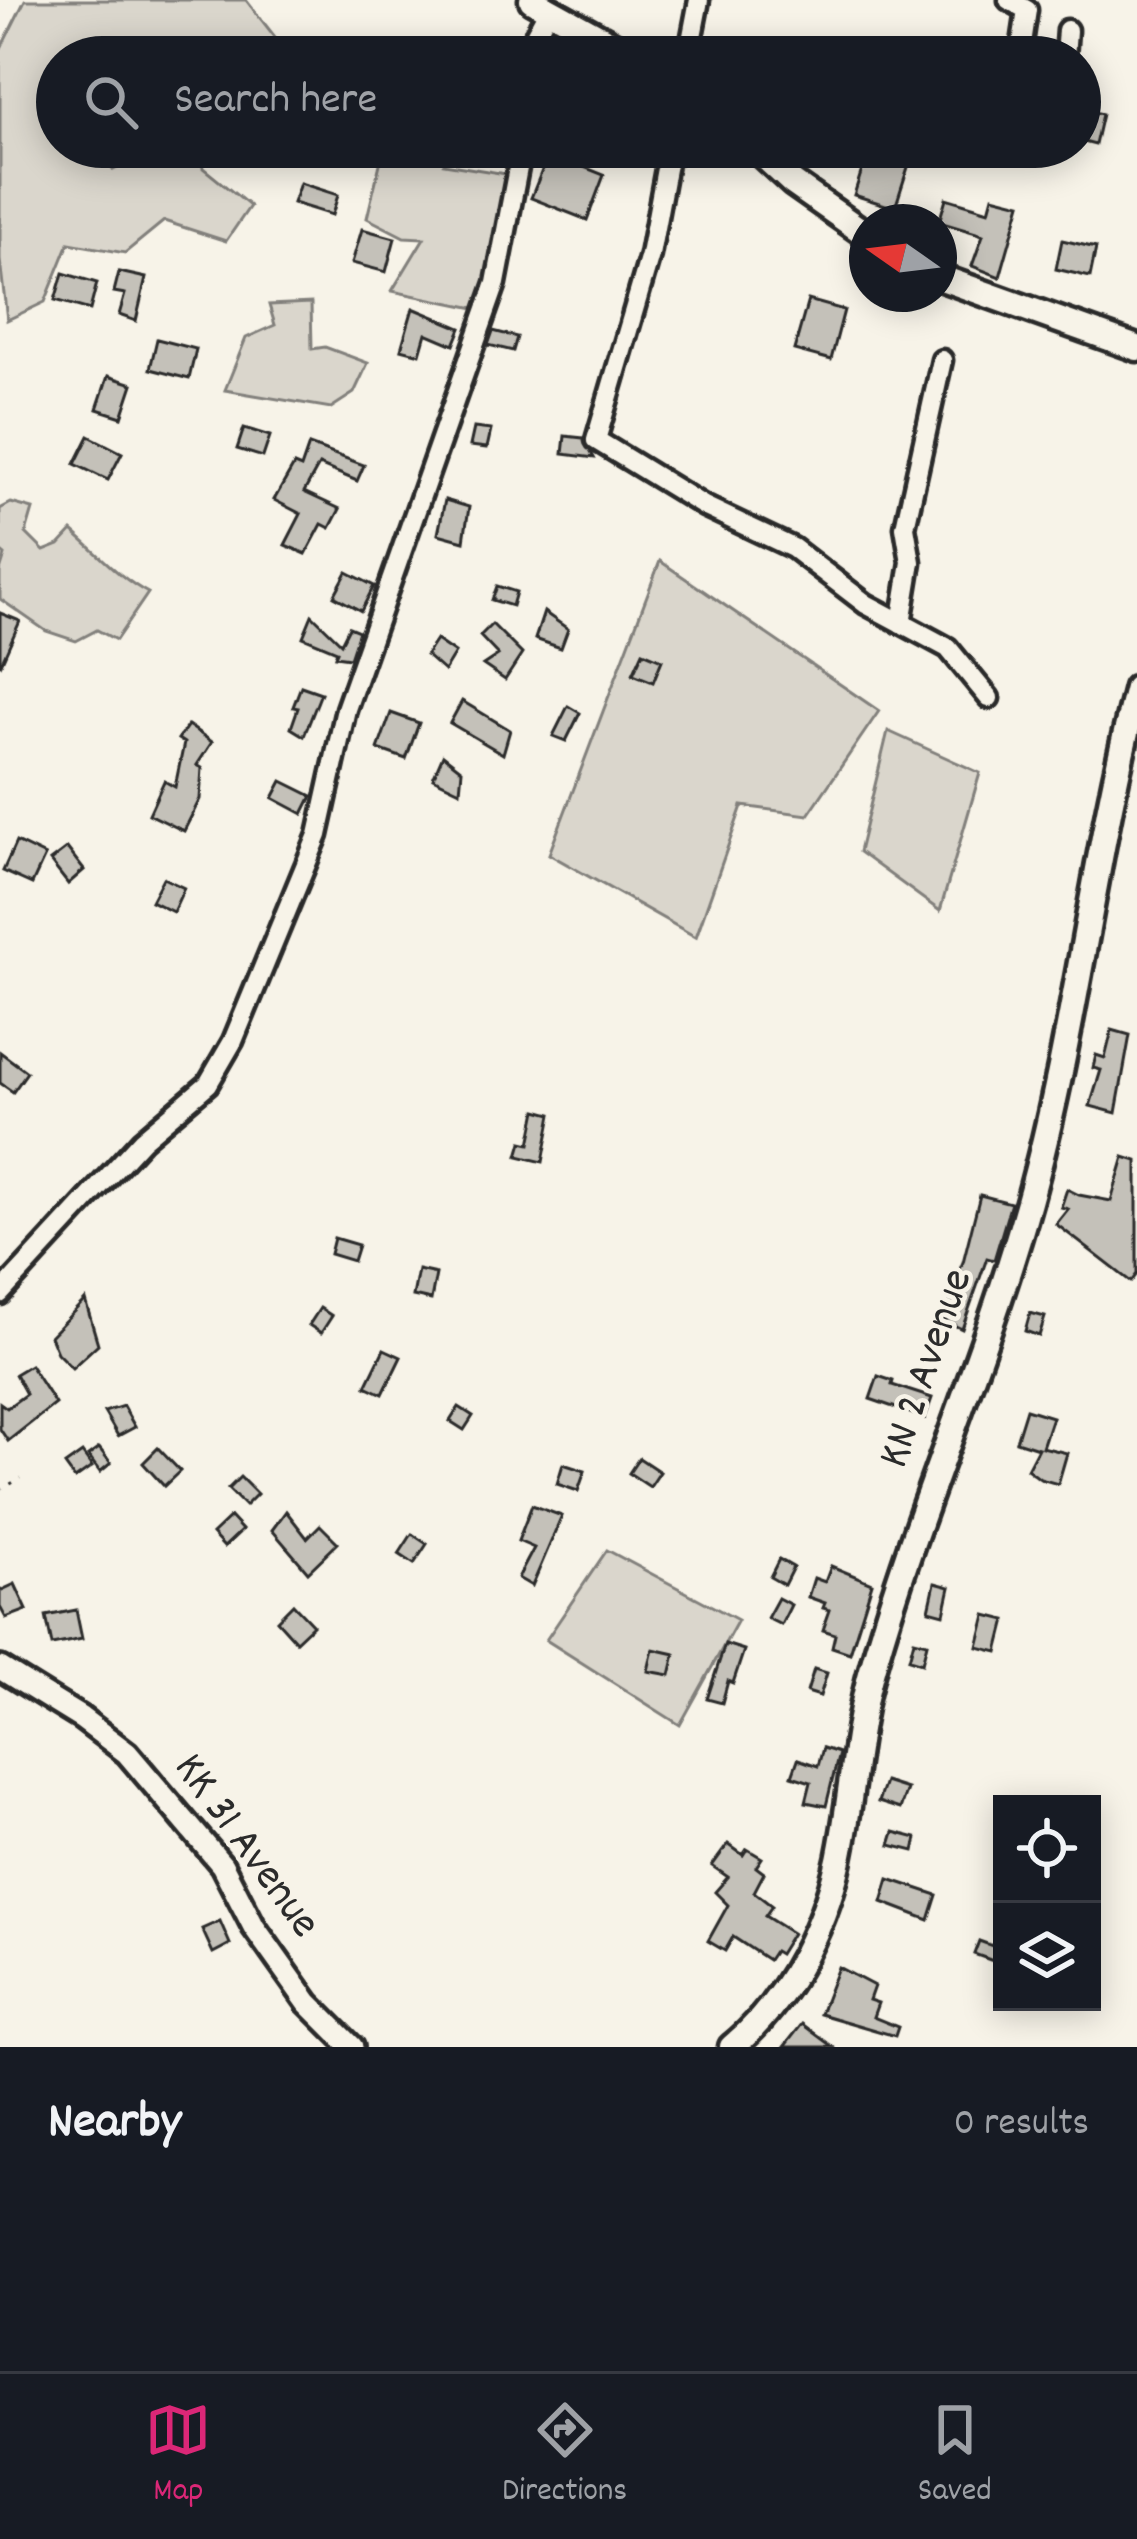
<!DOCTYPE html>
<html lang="en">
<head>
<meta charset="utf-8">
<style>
  body { margin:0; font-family:Dekko,sans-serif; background:#20242c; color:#f1f3f6 }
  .controls { position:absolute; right:36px; bottom:36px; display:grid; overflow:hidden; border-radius:0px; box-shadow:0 6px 30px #0003 }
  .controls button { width:108px; height:108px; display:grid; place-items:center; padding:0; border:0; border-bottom:3px solid #363941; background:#171b24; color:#f1f3f6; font:60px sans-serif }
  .compass { position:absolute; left:849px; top:204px; width:108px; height:108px; border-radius:50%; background:#171b24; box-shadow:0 6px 30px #0003; rotate:284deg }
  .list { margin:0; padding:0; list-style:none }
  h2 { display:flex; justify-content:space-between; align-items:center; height:156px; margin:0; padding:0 48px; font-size:51px }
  h2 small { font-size:39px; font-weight:400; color:#9ea1a6 }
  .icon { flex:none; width:66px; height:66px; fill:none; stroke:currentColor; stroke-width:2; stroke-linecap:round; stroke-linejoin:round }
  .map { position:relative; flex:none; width:1137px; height:2047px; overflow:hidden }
  .search { position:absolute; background:#171b24; box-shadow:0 6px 30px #0003; left:36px; right:36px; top:36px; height:132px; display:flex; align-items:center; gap:30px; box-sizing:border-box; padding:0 42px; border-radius:66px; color:#9ea1a6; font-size:45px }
  .sheet { height:324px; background:#171b24 }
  nav { display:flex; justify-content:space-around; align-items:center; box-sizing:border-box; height:168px; border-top:3px solid #363941; background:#171b24; font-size:33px; color:#9ea1a6 }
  nav a { display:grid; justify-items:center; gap:6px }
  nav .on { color:#db2777 }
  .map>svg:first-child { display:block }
</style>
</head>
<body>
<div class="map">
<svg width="1137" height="2047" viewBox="0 0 1137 2047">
  <rect width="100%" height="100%" fill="#f7f3e8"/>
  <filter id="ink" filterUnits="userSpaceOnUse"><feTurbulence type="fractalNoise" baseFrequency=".00833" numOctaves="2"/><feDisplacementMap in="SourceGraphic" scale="24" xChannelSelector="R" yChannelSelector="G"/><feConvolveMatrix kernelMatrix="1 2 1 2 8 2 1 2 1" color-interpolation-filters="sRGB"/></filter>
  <g filter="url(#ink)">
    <g fill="#dad6cc" stroke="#82807c" stroke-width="3">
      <polygon points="25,0 246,0 282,46 276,57 57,57 57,147 125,147 101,153 113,170 163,147 199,147 203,168 250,206 226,241 164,221 125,253 69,243 45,302 7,320 0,260 0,50"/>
      <polygon points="384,147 458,147 444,164 512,175 491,281 475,308 392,291 424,238 404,237 367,218"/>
      <polygon points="311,303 312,349 325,347 368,363 354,393 331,408 225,390 246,338 275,325 269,305"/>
      <path d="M 11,503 L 33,509 L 26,533 L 44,551 L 59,545 L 72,531 C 98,553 118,577 148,593 L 116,640 L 97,630 L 76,641 L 46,631 L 0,599 L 0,571 L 5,555 L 0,551 L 0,509 Z"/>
      <polygon points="660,561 879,711 808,815 742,806 696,937 549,854"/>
      <polygon points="888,731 980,773 940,911 859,852"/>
      <polygon points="607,1550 738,1620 680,1725 546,1640"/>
    </g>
    <g fill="#c4c1b9" stroke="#2b2b2b" stroke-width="3">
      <polygon points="1080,109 1102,114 1095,145 1080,141"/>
      <polygon points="868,151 909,164 895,208 854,195"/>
      <polygon points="549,153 604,175 587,220 531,198"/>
      <polygon points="300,183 338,195 332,215 293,203"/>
      <polygon points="993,196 1021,203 1000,277 972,266 983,235 939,222 946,198 989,211"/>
      <polygon points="362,229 395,238 386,272 352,263"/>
      <polygon points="1062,240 1096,248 1090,277 1056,269"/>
      <polygon points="119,272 146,278 136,321 119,315 125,294 114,292"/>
      <polygon points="63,273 97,283 90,310 55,300"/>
      <polygon points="808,300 844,310 831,360 794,350"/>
      <polygon points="413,308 461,328 454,345 426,333 420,354 401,349"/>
      <polygon points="493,331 517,337 513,351 488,345"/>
      <polygon points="157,339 196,349 189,379 150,369"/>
      <polygon points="108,376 133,384 122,417 97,409"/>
      <polygon points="244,428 270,436 263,457 237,449"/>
      <polygon points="474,428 491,430 487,448 470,446"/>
      <polygon points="89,436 122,453 108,480 75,464"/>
      <polygon points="565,436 583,438 594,458 563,454"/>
      <polygon points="309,445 364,465 357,481 319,465 304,492 340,509 330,528 322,524 306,554 285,545 301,514 274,500 294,465 301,468"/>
      <polygon points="445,500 469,507 464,541 438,534"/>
      <polygon points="347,572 374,586 361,611 334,596"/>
      <polygon points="497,586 516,592 512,606 492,600"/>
      <polygon points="544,612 568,629 561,648 535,639"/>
      <polygon points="0,613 20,621 0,666"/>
      <polygon points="312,615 341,643 349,627 359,631 350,658 335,656 337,651 303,637"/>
      <polygon points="492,624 522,654 505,680 483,665 498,655 480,636"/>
      <polygon points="436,640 455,653 444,671 426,655"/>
      <polygon points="643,652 662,660 653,682 633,674"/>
      <polygon points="301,686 321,693 304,736 291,728 298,708 293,707"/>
      <polygon points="462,701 510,730 503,754 450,723"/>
      <polygon points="568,706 580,713 566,741 553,736"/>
      <polygon points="391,713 419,723 406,759 378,749"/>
      <polygon points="188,725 212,742 197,765 202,768 200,799 184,831 149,814 164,781 175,787 184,743 178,739"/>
      <polygon points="443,755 462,770 460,791 433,778"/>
      <polygon points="282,781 312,796 303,814 273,798"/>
      <polygon points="16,842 45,856 32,884 3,871"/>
      <polygon points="67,848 84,870 68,884 50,861"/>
      <polygon points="163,878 184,888 173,912 151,901"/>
      <polygon points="1112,1030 1130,1035 1116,1113 1090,1106 1101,1070 1093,1068 1096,1055 1105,1058"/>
      <polygon points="0,1052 27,1072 13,1092 0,1083"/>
      <polygon points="537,1110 552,1114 543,1162 518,1156 522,1142 530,1144"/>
      <polygon points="1124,1157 1137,1161 1137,1274 1131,1282 1056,1224 1068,1209 1061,1207 1067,1189 1079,1195 1111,1201"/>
      <polygon points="980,1195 1011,1203 994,1260 987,1258 962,1329 939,1318 963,1262"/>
      <polygon points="334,1238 358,1245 353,1261 330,1254"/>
      <polygon points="418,1270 436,1274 431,1300 413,1296"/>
      <polygon points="85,1300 98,1344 72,1368 57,1353 50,1336"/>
      <polygon points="320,1308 332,1316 321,1333 309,1325"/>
      <polygon points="1030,1313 1045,1317 1039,1336 1025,1331"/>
      <polygon points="384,1349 401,1357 383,1394 366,1386"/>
      <polygon points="30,1365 55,1404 8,1441 0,1429 0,1403 7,1408 26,1394 15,1374"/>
      <polygon points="878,1376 893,1381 892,1385 932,1398 925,1418 870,1399"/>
      <polygon points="123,1406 135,1427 118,1436 104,1412"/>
      <polygon points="459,1407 473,1416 464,1430 450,1421"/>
      <polygon points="1026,1409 1052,1417 1042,1447 1067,1453 1058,1484 1040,1479 1027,1469 1038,1448 1016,1441"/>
      <polygon points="99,1448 111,1463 100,1472 88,1456"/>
      <polygon points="158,1448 180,1471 164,1486 143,1463"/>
      <polygon points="82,1453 92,1467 75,1479 65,1465"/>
      <polygon points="639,1458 660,1472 650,1487 629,1473"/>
      <polygon points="563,1464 585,1471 578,1491 557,1484"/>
      <polygon points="240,1477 257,1494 245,1506 228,1489"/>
      <polygon points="532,1505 562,1516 532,1586 518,1578 534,1548 518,1541"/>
      <polygon points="286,1511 307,1538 320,1525 338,1543 308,1572 272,1530"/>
      <polygon points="230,1517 242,1530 224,1547 212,1534"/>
      <polygon points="412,1534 427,1544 414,1564 399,1554"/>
      <polygon points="779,1559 793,1567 784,1585 770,1577"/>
      <polygon points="831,1566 872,1583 850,1653 832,1647 835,1634 823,1630 830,1610 823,1608 825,1603 808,1597 814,1578 825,1582"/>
      <polygon points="935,1583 950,1587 944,1614 929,1610"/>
      <polygon points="15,1584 27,1610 6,1618 0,1607 0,1591"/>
      <polygon points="778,1598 791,1605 781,1625 767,1618"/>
      <polygon points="293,1604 313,1625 296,1641 277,1620"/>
      <polygon points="76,1610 82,1639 52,1645 46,1616"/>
      <polygon points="986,1615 1006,1620 998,1652 978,1647"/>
      <polygon points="914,1640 927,1643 922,1663 909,1659"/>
      <polygon points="725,1644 744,1650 733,1683 728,1681 722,1703 707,1699"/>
      <polygon points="653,1649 675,1654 670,1675 648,1671"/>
      <polygon points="814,1669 827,1673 820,1696 807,1692"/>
      <polygon points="823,1748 839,1753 826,1806 806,1802 811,1782 792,1776 798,1759 818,1766"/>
      <polygon points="885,1782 907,1789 900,1809 878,1802"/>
      <polygon points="894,1832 917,1838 914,1851 890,1845"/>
      <polygon points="728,1844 743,1855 747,1849 762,1858 756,1867 764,1873 754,1892 772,1906 765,1916 792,1933 779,1954 774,1951 768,1960 733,1937 725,1951 708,1941 728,1905 715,1892 728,1877 712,1866"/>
      <polygon points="889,1879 937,1895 929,1920 882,1902"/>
      <polygon points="220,1921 230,1944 213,1953 202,1929"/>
      <polygon points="979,1941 1001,1949 996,1962 974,1954"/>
      <polygon points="838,1967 874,1986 869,2000 878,2003 873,2017 898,2027 895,2036 820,2014"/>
      <polygon points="802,2024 833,2047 784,2047"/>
    </g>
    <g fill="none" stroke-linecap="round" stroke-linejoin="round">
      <defs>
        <g id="minor">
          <polyline points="1009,0 1027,10 1020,57"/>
          <polyline points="534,57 536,33 549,9"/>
          <polyline points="688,57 699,0"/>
          <polyline points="1065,57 1067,30"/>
          <polyline points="670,147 650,255 596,440 704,506 793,548 866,604 948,648 989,698"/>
          <polyline points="901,623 911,562 905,527 942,360"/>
          <polyline points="0,1294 142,1140 208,1084 233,1041 318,835 346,709 496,283 522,147"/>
        </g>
        <polyline id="tertiary" points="0,1668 81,1718 127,1753 222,1865 254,1927 308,2003 352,2047"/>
        <g id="secondary">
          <polyline points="532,0 635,57"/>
          <polyline points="754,147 793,183 867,235"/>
          <polyline points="939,277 1137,348"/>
          <path d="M 732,2047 C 791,1998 829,1919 842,1844 C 853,1784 856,1725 873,1666 C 917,1509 985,1359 1029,1202 C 1076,1033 1093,857 1137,688"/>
        </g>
      </defs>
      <use href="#minor" stroke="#2b2b2b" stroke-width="27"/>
      <use href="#tertiary" stroke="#2b2b2b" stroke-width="30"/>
      <use href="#secondary" stroke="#2b2b2b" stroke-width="33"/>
      <polyline stroke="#2b2b2b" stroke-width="3" stroke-dasharray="3 9" stroke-linecap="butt" points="0,1490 21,1478"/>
      <use href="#minor" stroke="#f7f3e8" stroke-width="18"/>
      <use href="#tertiary" stroke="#f7f3e8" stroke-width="21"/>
      <use href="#secondary" stroke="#f7f3e8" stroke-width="24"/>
    </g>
  </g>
  <g text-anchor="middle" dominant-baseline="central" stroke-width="9" stroke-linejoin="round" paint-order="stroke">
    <g font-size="45" fill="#2b2b2b" stroke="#f7f3e8">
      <text transform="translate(928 1369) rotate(-71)">KN 2 Avenue</text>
      <text transform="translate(245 1847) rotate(54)">KK 31 Avenue</text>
    </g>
  </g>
</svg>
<div class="controls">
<button><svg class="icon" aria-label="locate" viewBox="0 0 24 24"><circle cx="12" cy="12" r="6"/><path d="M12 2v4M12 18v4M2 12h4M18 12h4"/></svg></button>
<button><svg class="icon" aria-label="layers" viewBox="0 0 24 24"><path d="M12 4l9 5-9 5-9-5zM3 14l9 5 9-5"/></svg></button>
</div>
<svg class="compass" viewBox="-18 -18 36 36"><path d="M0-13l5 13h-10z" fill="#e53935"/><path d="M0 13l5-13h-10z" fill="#9ea1a6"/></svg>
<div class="search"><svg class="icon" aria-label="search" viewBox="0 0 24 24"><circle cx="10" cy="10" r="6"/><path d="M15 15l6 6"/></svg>Search here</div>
</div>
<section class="sheet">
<h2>Nearby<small>0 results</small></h2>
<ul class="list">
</ul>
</section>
<nav>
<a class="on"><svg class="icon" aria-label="map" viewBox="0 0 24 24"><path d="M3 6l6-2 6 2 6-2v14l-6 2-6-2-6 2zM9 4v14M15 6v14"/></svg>Map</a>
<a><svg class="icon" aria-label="directions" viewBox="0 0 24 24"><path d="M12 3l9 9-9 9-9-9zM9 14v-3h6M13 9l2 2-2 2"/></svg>Directions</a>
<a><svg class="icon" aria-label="saved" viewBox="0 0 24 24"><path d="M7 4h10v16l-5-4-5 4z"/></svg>Saved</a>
</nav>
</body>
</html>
